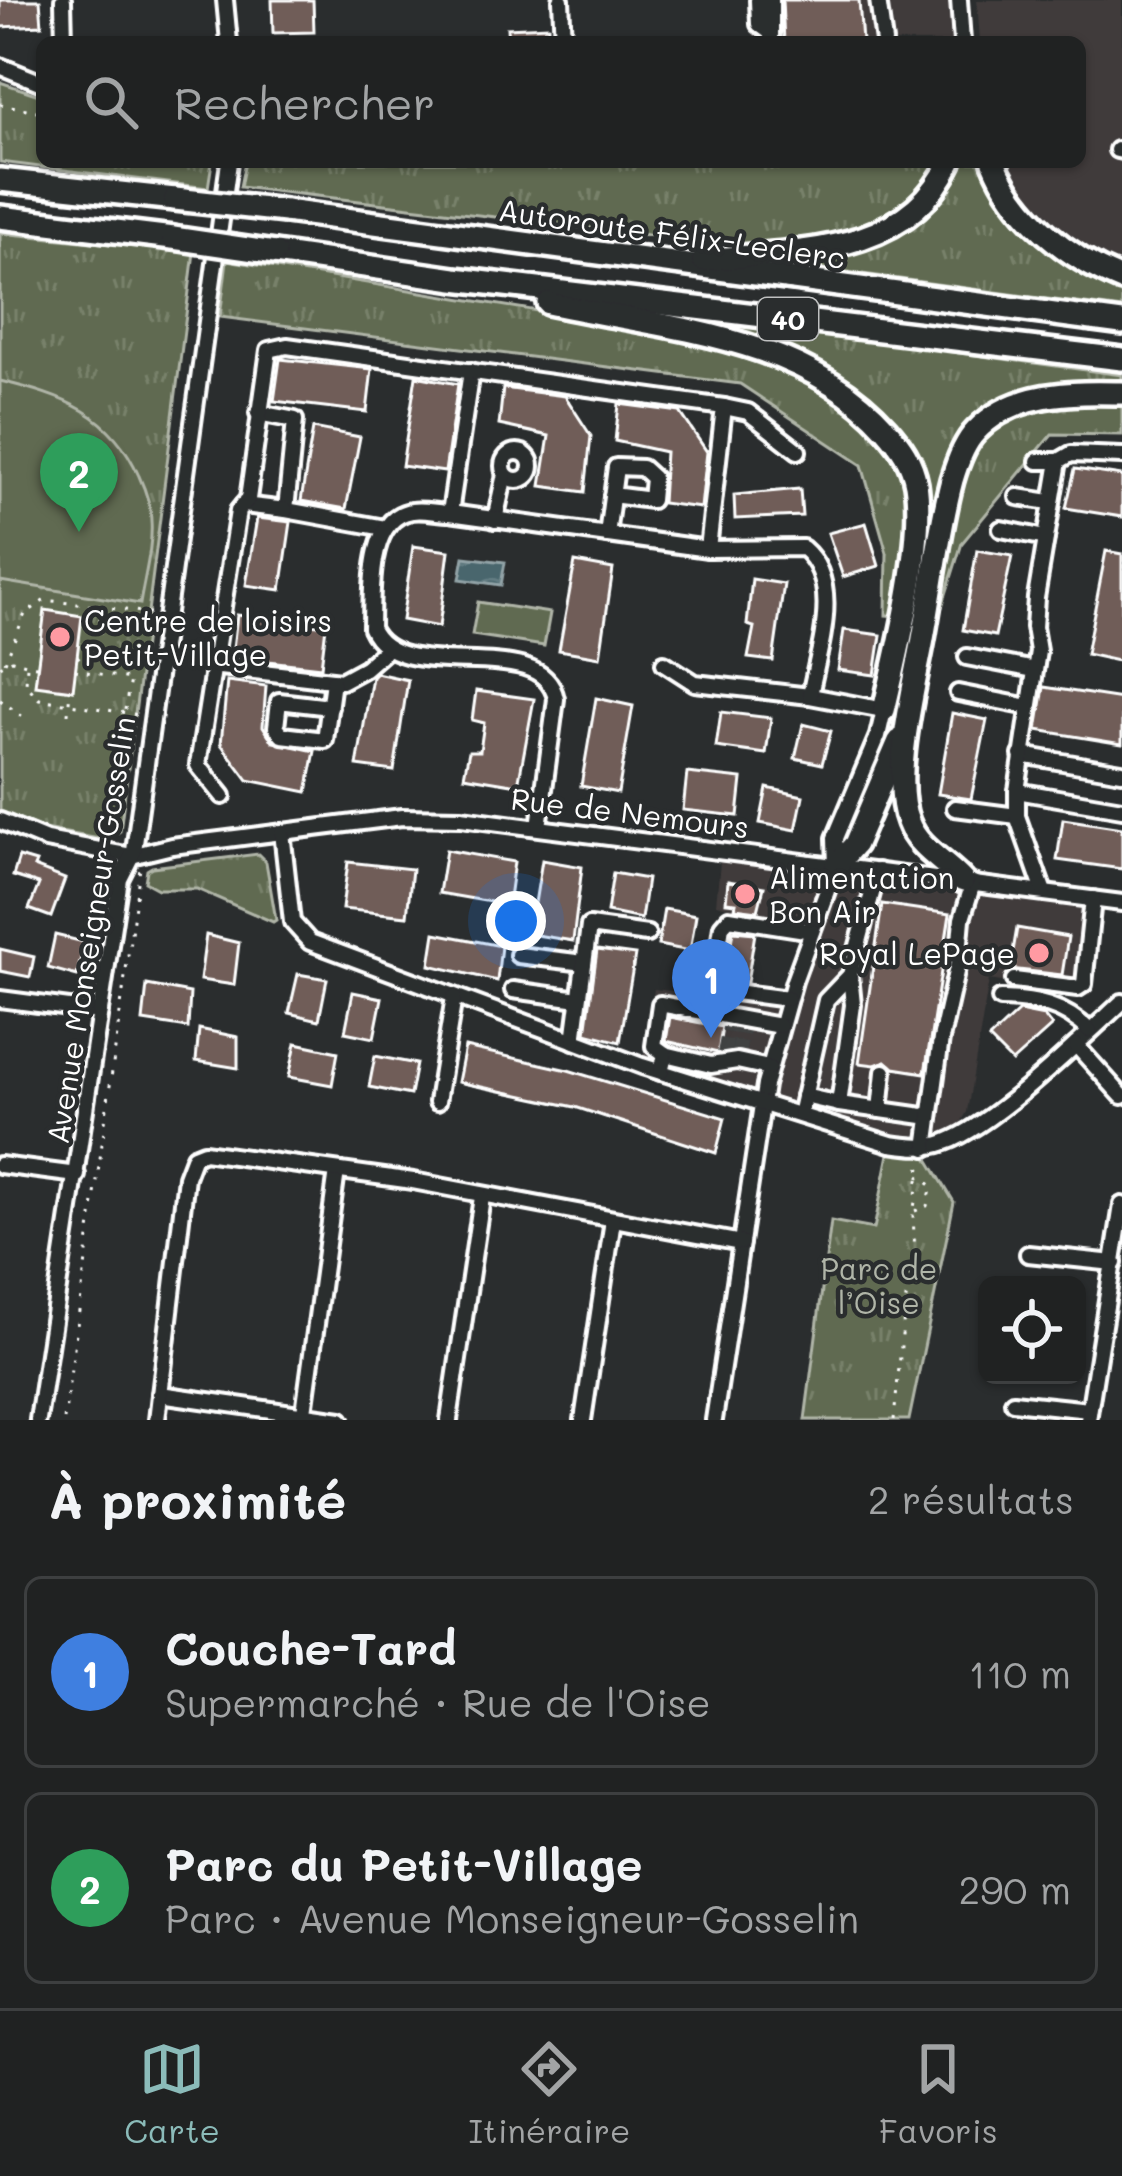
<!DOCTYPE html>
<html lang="fr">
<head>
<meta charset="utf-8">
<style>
  body { margin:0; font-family:Mali,sans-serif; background:#282a2a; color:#f1f3f6 }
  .controls { position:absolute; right:36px; bottom:36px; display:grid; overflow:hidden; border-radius:18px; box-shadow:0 3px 9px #0004 }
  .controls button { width:108px; height:108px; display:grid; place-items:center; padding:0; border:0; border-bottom:3px solid #3d3f40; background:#202222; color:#f1f3f6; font:60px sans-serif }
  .you { position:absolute; left:516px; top:921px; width:42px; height:42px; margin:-30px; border:9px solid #fff; border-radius:50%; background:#1a73e8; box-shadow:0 0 0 18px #1a73e833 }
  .badge { display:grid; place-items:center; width:78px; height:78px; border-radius:50%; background:#8bbbb9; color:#fff; font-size:39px; font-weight:700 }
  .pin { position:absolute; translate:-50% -99px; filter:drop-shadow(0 3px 6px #0008) }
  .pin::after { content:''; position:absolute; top:63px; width:42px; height:36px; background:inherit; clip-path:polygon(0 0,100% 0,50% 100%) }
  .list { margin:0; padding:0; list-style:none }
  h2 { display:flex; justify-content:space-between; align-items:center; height:156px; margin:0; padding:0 48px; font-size:51px }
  h2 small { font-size:39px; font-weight:400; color:#a2a4a5 }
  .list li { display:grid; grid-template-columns:78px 1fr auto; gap:36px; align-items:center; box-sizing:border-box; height:192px; margin:0 24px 24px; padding:0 24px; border:3px solid #3d3f40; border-radius:18px }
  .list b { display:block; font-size:45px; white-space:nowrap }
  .list p { margin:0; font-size:39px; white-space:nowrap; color:#a2a4a5 }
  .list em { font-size:39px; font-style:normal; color:#a2a4a5 }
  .icon { flex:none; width:66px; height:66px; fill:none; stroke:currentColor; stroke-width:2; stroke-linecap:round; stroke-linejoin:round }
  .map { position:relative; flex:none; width:1122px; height:1420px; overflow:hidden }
  .search { position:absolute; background:#202222; box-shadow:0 3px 9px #0004; left:36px; right:36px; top:36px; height:132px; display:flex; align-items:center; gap:30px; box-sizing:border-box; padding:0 42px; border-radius:18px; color:#a2a4a5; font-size:45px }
  .sheet { height:588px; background:#202222 }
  nav { display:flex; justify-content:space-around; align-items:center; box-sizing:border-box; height:168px; border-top:3px solid #3d3f40; background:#202222; font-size:33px; color:#a2a4a5 }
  nav a { display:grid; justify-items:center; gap:6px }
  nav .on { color:#8bbbb9 }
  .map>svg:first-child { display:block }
</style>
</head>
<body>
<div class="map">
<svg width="1122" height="1420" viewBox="0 0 1122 1420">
  <defs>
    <pattern id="grass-tufts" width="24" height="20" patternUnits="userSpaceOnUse" patternTransform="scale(3)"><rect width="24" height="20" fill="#606b51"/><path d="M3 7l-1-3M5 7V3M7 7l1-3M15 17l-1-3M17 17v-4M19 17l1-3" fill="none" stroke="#78816b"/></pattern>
    <pattern id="water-waves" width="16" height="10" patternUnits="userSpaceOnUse" patternTransform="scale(3)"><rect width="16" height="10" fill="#49666d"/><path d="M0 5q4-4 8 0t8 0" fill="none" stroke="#647d83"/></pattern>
  </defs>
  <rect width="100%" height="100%" fill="#2a2d2e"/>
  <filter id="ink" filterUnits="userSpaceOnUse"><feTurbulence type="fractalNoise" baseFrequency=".00833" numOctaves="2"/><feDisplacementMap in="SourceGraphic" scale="24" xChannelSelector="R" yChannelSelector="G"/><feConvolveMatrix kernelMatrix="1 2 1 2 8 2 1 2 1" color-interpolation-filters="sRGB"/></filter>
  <g filter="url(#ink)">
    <g fill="#3f3b3b">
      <polygon points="751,0 959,0 962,42 754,42"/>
      <polygon points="977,0 1122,0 1122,276 1039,220 1000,162 1080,162 1080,42 980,42"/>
      <polygon points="721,851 1105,900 1090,996 989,980 967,1112 951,1141 922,1149 642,1066 654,989 786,1004 813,927 716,904"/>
    </g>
    <g fill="url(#grass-tufts)" stroke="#b0b5a8" stroke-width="3">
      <polygon points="0,82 42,96 42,162 212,162 208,188 0,162"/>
      <polygon points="245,162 941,162 926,187 885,224 775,250 240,187"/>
      <polygon points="956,162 984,162 991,177 1122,287 1122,309 803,266 803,259 847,251"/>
      <polygon points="0,233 194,252 120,831 105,840 44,829 0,811"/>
      <polygon points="227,260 677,334 827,389 863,415 902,463 911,516 898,616 886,615 887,553 862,465 740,384 220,317"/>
      <path d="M 725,321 L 1122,375 L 1122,389 L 991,409 L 938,507 L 929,506 C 928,465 895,412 858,391 C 817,366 766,351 721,332 Z"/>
      <polygon points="1122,397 1122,435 1052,434 962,543 936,626 945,548 969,449 1019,408"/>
      <polygon points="258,854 266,862 276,920 273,922 197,889 158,889 145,882 147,870 152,867"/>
      <polygon points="891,1144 922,1149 954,1202 909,1420 805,1420 831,1221 874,1229"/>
    </g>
    <g fill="#606b51" stroke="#b0b5a8" stroke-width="3">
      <path d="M 0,381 C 63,396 112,413 139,476 C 145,489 151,506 151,521 C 153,547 144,578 140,604 L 0,581 Z"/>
      <polygon points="478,602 550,613 544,646 472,635"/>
    </g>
    <polygon fill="url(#water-waves)" stroke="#92a3a7" stroke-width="3" points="464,557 505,562 501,585 460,579"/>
    <g fill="#6f5d58" stroke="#fff" stroke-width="3">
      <polygon points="0,0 40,0 42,25 0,27"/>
      <polygon points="272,0 313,0 314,32 273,33"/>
      <polygon points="782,0 859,0 862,42 784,42"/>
      <polygon points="548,26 548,42 508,42 507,28"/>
      <polygon points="280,359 372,369 367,412 274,401"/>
      <polygon points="416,376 458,384 445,472 402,466"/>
      <polygon points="503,388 565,396 591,436 585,492 541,486 549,436 499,425"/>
      <polygon points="619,404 680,412 707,452 701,508 662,503 665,452 615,441"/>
      <polygon points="313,428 360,437 346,509 301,501"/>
      <polygon points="1075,469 1122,476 1122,517 1066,508"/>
      <polygon points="800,489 802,516 735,519 734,495"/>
      <polygon points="257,518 291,522 281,590 246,585"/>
      <polygon points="866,523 879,566 843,577 828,533"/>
      <polygon points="413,546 449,551 439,627 402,620"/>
      <polygon points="977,550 1012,556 995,636 963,630"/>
      <polygon points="1106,551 1122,554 1122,662 1086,654"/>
      <polygon points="575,562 613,569 600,657 559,650"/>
      <polygon points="752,579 784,584 773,661 748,658 754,627 747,625"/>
      <polygon points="45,610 82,616 73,690 35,685"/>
      <polygon points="237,615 326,626 321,667 232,657"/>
      <polygon points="844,630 881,635 875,675 838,670"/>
      <polygon points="376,673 408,680 394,771 357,766 372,677"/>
      <polygon points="227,681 266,686 263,726 273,742 315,751 307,792 248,780 221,744"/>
      <polygon points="1044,687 1122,699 1122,744 1037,730"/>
      <polygon points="476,691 534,699 518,785 464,776 469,751 480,751 484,723 472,720"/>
      <polygon points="596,698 633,706 618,793 581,786"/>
      <polygon points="721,712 771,718 766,754 716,747"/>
      <polygon points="952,713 987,720 971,799 938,794"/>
      <polygon points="803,724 831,731 822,764 795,758"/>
      <polygon points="687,773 742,779 738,816 683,810"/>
      <polygon points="767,788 803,796 796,830 760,823"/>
      <polygon points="1063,819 1122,828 1122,869 1057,860"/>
      <polygon points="446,850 514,862 508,905 439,893"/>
      <polygon points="19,857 36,862 34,867 65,879 51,917 29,909 39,884 13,876"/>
      <polygon points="542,860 582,867 573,941 530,934"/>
      <polygon points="348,862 412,869 407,916 342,909"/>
      <polygon points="613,873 647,879 641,919 607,912"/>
      <polygon points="728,881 764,887 758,911 735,908 736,903 726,902"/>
      <polygon points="882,904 950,914 925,1073 894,1068 886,1061 875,1065 859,1063"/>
      <polygon points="664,909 696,915 690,951 658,945"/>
      <polygon points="1017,928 1068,937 1062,975 1010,969"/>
      <polygon points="733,931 755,933 747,982 725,979"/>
      <polygon points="435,933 501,946 497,981 430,965"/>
      <polygon points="55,935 84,942 77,976 48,968"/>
      <polygon points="206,935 239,943 234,985 200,980"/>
      <polygon points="0,949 34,957 30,977 0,971"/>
      <polygon points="597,950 635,955 620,1042 586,1033"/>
      <polygon points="298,974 327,979 319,1020 289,1013"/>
      <polygon points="147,985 190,993 188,1028 143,1021"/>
      <polygon points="353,992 382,998 374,1038 345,1032"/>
      <polygon points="1019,1011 1044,1016 1052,1026 1012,1062 989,1039"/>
      <polygon points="670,1017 722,1027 718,1053 666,1041"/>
      <polygon points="199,1029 238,1037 238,1068 196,1061"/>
      <polygon points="296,1043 338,1052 332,1085 289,1077"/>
      <polygon points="465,1047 568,1070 725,1118 716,1153 575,1107 458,1082"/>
      <polygon points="375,1056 416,1064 410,1095 369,1087"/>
    </g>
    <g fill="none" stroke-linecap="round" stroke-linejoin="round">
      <g stroke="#3f4243" stroke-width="14" stroke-dasharray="14 7" stroke-linecap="butt">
        <polyline points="724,1053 729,1028"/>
        <polyline points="738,1055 742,1031"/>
      </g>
      <defs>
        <g id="minor">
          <polyline points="63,0 64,42"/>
          <polyline points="225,0 229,42"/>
          <polyline points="561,0 563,42"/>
          <polyline points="758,0 759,24 770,32"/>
          <polyline points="771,0 771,42"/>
          <polyline points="878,0 884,42"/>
          <polyline points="959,0 962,42"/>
          <polyline points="0,66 42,83"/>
          <polyline points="1117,150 1122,151"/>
          <polyline points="724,407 748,412 798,451"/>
          <polyline points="258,413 295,420 286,510 385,528"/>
          <circle cx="517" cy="466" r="14"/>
          <polyline points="1038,461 1059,461"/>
          <polyline points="1018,497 1050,502"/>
          <polyline points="243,505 286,510"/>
          <polyline points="450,513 471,371"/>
          <polyline points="495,520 505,474"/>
          <polyline points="1001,529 1046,538"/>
          <polyline points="607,535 616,467 642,468 653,478 651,500 612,495"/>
          <polyline points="967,657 1035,670"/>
          <polyline points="664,663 695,683 810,696 884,710 878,736 835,838 836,866 794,981 765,1085 714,1420"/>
          <polyline points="211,666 341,681 365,668 388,648"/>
          <polyline points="958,693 1029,707"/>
          <polyline points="330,707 279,701 276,727 282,735 325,740 333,681"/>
          <polyline points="1021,755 1122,772"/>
          <polyline points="1017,791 1122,809"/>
          <polyline points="223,796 198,765 238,511 248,499 269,350 287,346 724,407 708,549"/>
          <polyline points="955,808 1017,816"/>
          <polyline points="0,821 46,840 131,856 172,846 402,817 461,818 1122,903"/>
          <path d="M 539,827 L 556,699 C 542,629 399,691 371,628 C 372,594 367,517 412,511 C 423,509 438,513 450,513 L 708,549 L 803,548 C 844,583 818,650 810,696"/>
          <path d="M 282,832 L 292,922 L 310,942 L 642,1066 L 891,1144 C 912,1147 927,1149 946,1142 C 994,1125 1083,1038 1122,1002"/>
          <polyline points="1044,892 1017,816 1017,791 1038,651 1034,627 1036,598 1059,461 1071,454 1122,456"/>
          <polyline points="518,955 584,963"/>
          <polyline points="1014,980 1078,988 1084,984 1093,899"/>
          <polyline points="513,990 579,999"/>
          <polyline points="0,999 100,1012"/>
          <polyline points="788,999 712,989 722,926 729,918 812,931"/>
          <path d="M 1000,999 C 1037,1000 1063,1005 1090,1031"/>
          <polyline points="574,1041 589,926 647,934"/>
          <polyline points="1076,1045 1122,1096"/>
          <polyline points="665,1054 711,1065 737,1061 769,1068"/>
          <polyline points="661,1072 665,1054 654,1046 660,1004 780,1026"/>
          <polyline points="804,1096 839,1104 853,1005 850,975"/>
          <polyline points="437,1102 454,997"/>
          <polyline points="839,1104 930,1117"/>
          <polyline points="880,1110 884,1072"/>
          <polyline points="800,1115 826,1000 850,975 878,871"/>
          <polyline points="926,1148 941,1039 958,963 962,919 973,883"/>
          <polyline points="0,1165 77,1175"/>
          <polyline points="1028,1254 1114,1263"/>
          <polyline points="160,1394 341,1420"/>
          <polyline points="1013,1402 1089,1410"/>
          <polyline points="304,1412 337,1171"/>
          <polyline points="38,1420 120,879 134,851 229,162"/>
          <polyline points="157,1420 186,1177 194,1156 204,1152 413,1181 741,1243"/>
          <polyline points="449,1420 482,1197"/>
          <polyline points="583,1420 613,1220"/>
          <polyline points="1088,1420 1122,1205"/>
        </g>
        <g id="highway">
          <path d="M 994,162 C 1016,217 1068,258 1122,280"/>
          <polyline points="0,180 175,199"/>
          <polyline points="285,211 1122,323"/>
          <polyline points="0,217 173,238"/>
          <polyline points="275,253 455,279 1122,359"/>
          <path d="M 703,260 C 792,251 907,257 950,162"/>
          <path d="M 548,303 C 663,328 802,335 886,429 C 900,445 912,461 916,484 C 925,542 898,651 884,710"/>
          <polyline points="836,866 855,844 899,741"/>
          <path d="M 963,881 C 945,861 918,849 908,822 C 890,777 916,681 924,633 C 933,582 939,529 952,480 C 957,463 964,443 976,431 C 1014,391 1072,392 1122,393"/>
        </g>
      </defs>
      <use href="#minor" stroke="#fff" stroke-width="22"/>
      <use href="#highway" stroke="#fff" stroke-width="30"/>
      <g stroke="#fff" stroke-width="3" stroke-dasharray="3 9" stroke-linecap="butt">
        <polyline points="0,104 42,112"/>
        <polyline points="95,644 100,635 100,608"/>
        <polyline points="77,658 94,646 115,664 114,675"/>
        <polyline points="5,662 25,614 45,600 150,613"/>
        <polyline points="0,666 12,660 26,664"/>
        <polyline points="37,666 27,665 26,684 39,699 139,715"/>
        <polyline points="75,670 130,679 125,710"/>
        <polyline points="0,700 26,719"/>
        <polyline points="68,714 70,690"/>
        <polyline points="915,1211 927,1206 932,1186 919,1176"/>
        <polyline points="64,1420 140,868"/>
        <polyline points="894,1420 905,1304 915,1254 913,1215 921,1160"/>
      </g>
      <use href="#minor" stroke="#2a2d2e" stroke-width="14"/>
      <use href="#highway" stroke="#2a2d2e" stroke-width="21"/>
      <defs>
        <g id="highway-bridge">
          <polyline points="175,199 285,211"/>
          <polyline points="173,238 275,253"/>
        </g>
      </defs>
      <use href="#highway-bridge" stroke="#fff" stroke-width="30" stroke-linecap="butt"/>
      <use href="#highway-bridge" stroke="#2a2d2e" stroke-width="21"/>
    </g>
  </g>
  <g fill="#ff9aa2" stroke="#2a2d2e" stroke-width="4.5">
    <circle cx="60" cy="637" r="12"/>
    <circle cx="745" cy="894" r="12"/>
    <circle cx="1039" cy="953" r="12"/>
  </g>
  <g text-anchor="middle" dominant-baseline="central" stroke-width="9" stroke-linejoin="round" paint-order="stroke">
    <rect fill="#2a2d2e" stroke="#bfc0c0" stroke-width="3" x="758" y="298" width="60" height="42" rx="9"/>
    <g font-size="27" font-weight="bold" fill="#fff">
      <text x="788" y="319">40</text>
    </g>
    <g font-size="30" fill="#fff" stroke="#2a2d2e">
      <text transform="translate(672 233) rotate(8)">Autoroute Félix-Leclerc</text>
      <text transform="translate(630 812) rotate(7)">Rue de Nemours</text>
      <text transform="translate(90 930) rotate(-81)">Avenue Monseigneur-Gosselin</text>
    </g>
    <g font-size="30" fill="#fff" stroke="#2a2d2e" text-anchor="start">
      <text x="84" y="620">Centre de loisirs<tspan x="84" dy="34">Petit-Village</tspan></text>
      <text x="769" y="877">Alimentation<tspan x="769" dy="34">Bon Air</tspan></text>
      <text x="1015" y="953" text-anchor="end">Royal LePage</text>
    </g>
    <g font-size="30" fill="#b0b5a8" stroke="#2a2d2e">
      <text x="879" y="1268">Parc de<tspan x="879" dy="34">l’Oise</tspan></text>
    </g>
  </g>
</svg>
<div class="controls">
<button><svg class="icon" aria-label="locate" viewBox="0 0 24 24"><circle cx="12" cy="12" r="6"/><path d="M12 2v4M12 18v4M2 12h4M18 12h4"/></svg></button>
</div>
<div class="you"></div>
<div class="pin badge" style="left:711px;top:1038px;background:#3f7fe0">1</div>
<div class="pin badge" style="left:79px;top:532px;background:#2e9e5b">2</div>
<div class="search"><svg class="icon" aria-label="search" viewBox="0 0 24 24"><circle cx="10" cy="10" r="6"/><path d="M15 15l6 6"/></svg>Rechercher</div>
</div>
<section class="sheet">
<h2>À proximité<small>2 résultats</small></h2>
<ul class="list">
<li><span class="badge" style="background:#3f7fe0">1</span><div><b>Couche-Tard</b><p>Supermarché · Rue de l'Oise</p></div><em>110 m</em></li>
<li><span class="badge" style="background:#2e9e5b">2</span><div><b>Parc du Petit-Village</b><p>Parc · Avenue Monseigneur-Gosselin</p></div><em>290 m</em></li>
</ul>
</section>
<nav>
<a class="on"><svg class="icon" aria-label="map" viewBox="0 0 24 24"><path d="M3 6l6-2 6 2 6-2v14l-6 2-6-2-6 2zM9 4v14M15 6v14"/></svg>Carte</a>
<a><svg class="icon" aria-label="directions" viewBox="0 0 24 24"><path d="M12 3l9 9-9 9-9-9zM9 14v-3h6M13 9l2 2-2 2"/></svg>Itinéraire</a>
<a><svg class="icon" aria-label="saved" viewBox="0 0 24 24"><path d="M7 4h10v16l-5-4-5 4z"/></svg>Favoris</a>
</nav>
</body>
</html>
